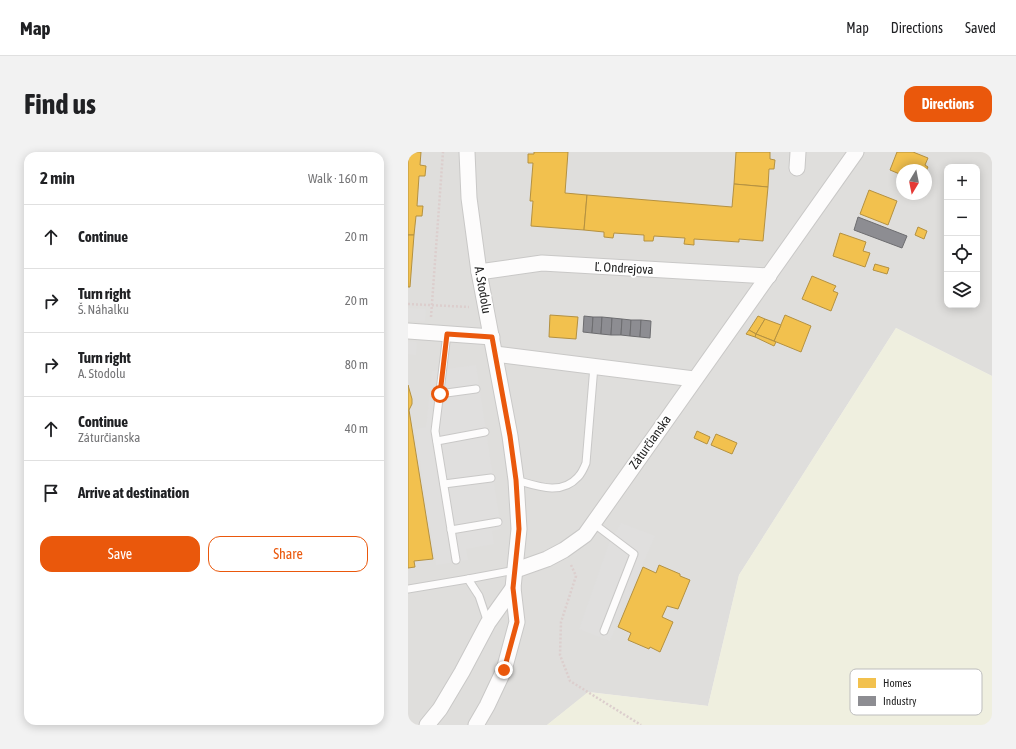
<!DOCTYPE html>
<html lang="en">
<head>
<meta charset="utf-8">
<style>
  body { margin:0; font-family:"Asap Condensed",sans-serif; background:#f2f2f2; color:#202124 }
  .controls { position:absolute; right:12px; top:12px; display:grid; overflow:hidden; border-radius:8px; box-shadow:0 2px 10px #0003 }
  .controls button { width:36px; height:36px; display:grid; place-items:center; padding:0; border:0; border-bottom:1px solid #e0e0e0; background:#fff; color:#202124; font:20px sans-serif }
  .compass { position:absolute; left:488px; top:12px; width:36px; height:36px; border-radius:50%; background:#fff; box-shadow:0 2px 10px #0003; rotate:190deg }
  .stop { position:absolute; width:12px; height:12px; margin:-9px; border:3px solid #ea580c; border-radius:50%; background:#fff }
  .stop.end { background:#ea580c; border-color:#fff; box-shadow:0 1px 4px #0008 }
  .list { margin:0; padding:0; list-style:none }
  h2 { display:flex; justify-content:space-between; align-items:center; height:52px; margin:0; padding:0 16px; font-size:17px }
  h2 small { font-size:13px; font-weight:400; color:#757577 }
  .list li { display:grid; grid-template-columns:26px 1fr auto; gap:12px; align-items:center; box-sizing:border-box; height:64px; padding:0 16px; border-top:1px solid #e0e0e0 }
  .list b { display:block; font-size:15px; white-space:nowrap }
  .list p { margin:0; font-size:13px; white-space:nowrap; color:#757577 }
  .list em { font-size:13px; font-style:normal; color:#757577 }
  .actions { display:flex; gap:8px; padding:12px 16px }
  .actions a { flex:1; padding:9px 0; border:1px solid #ea580c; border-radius:12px; text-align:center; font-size:14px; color:#ea580c }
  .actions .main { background:#ea580c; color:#fff }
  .icon { flex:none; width:22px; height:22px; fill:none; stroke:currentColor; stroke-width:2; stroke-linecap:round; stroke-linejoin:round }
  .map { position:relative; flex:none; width:584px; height:573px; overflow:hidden; border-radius:12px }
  header { display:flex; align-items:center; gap:24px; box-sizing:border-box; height:56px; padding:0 20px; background:#fff; border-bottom:1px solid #e0e0e0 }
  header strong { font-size:19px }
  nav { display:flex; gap:22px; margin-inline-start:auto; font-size:14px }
  .intro { display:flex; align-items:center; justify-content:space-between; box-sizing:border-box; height:96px; padding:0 24px }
  h1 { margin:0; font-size:28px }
  .button { padding:10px 18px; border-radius:12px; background:#ea580c; color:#fff; font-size:14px; font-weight:700 }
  main { display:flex; gap:24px; padding:0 24px }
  aside { flex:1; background:#fff; border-radius:12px; box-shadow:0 2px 10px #0003 }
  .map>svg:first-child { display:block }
</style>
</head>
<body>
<header>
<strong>Map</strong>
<nav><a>Map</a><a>Directions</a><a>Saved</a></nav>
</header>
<div class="intro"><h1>Find us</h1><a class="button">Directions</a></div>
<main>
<aside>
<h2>2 min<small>Walk · 160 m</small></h2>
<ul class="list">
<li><svg class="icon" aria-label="ahead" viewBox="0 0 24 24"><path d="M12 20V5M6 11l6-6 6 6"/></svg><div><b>Continue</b></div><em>20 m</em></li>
<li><svg class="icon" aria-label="right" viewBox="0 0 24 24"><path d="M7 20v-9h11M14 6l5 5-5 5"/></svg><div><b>Turn right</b><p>Š. Náhalku</p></div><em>20 m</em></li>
<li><svg class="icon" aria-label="right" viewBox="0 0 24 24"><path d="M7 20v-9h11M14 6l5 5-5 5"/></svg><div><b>Turn right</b><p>A. Stodolu</p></div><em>80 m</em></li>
<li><svg class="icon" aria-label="ahead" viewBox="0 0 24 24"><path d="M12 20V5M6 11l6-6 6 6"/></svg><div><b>Continue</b><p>Záturčianska</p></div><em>40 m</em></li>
<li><svg class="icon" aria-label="arrive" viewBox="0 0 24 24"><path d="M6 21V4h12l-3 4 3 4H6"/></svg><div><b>Arrive at destination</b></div></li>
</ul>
<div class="actions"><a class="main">Save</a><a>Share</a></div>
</aside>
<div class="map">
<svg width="584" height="573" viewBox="0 0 584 573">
  <rect width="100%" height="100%" fill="#f0eeeb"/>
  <path fill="#dfdedc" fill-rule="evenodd" d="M 0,0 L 584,0 L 584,224 L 488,176 L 331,423 L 300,554 L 181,540 L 139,573 L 0,573 ZM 539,15 L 569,15 L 569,153 L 539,153 ZM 494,18 L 518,18 L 518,42 L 494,42 Z"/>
  <polygon fill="#efefdf" points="488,176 584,224 584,573 139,573 180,540 300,554 331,423"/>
  <g fill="#e0dfde">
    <polygon points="0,156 18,157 17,170 0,169"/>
    <polygon points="0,189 9,190 8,203 0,202"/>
    <polygon points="68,213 93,377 84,379 86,392 58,397 60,408 28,413 7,277 18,275 24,219"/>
    <polygon points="213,371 247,384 202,489 171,477 201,391"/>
  </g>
  <g fill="#f2c14e" stroke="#b49141">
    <polygon points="0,0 13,0 12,13 18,14 17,24 11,24 9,54 15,54 14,64 8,64 6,83 0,83"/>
    <polygon points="126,0 160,0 157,41 179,43 176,78 123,74 125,49 122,49 125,11 120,11 120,2 126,2"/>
    <polygon points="328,0 362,0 362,7 367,8 366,17 361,17 360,35 326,32"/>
    <polygon points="489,0 505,0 520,6 517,13 520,15 518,19 518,18 494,18 494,23 482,18"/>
    <polygon points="326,32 360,35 355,89 331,87 331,90 286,87 286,93 276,92 277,86 246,84 245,89 236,89 236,83 206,81 205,86 196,85 196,80 176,78 179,43 324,55"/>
    <polygon points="461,38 489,49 480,73 452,62"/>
    <polygon points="510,75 519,79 516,87 507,83"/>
    <polygon points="432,81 458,90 455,99 462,101 457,115 425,104"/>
    <polygon points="0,83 6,83 2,135 0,135"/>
    <polygon points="467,112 481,116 479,122 465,118"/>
    <polygon points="404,124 428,134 425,139 430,141 423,159 394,147"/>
    <polygon points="142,163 170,165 168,187 141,185"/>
    <polygon points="377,163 403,174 393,200 366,189"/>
    <polygon points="350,164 357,167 348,182 341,178"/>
    <polygon points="357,167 373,173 366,189 348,182"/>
    <polygon points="341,178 348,182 347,185 338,182"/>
    <polygon points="348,182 368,190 366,194 347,185"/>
    <polygon points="0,233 4,247 4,252 1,258 25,407 6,409 7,415 0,416"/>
    <polygon points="289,279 302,285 299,292 286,286"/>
    <polygon points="308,282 329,291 324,302 303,293"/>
    <polygon points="251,413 272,422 272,424 282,428 270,457 259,454 254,465 265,470 252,500 242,495 241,497 220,488 223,481 210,475 235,415 248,421"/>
  </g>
  <g fill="#8d8d92" stroke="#6d6d70">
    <polygon points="450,65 499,84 494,96 446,78"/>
    <polygon points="176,164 185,165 184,181 175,180"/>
    <polygon points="185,165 194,165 193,182 184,181"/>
    <polygon points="194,165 204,166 203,183 193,182"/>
    <polygon points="204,166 214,167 213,183 203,183"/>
    <polygon points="214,167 223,168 222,184 213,183"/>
    <polygon points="223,168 233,168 232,185 222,184"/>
    <polygon points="233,168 243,169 242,186 232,185"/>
  </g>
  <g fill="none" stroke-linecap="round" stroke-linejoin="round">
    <defs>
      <g id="service">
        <polyline points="39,182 27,279 48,408"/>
        <polyline points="31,242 68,237"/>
        <polyline points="29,289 77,280"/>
        <path d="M 108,328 C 129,334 153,344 170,325 C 173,322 176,316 178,311 L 186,214"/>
        <polyline points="36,332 83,326"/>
        <polyline points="185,371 226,402 196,479"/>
        <polyline points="43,378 90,370"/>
        <polyline points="60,427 71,444 80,471"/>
        <polyline points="0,437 60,427 107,418"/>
      </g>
      <g id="minor">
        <polyline points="59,0 61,46 71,120 102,284 108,328 111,377 105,436 109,470 96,518 79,554 68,573"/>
        <polyline points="389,16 390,0"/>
        <polyline points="71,120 134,111 361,124"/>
        <polyline points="0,179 84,185"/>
        <polyline points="87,202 286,227"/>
        <polyline points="108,418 139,407 156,398 177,383 448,0"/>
        <polyline points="19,573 32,557 54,520 80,471 105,436"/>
      </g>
    </defs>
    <use href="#service" stroke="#c9c8c7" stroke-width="9"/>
    <use href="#minor" stroke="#c9c8c7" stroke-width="17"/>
    <g stroke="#dccecd" stroke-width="2.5" stroke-dasharray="2 2" stroke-linecap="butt">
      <polyline points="0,152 61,155"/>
      <polyline points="23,165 35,0"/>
      <polyline points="163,413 168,424 153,470 152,503 162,529 233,573"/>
    </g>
    <use href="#service" stroke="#fdfcfc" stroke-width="7"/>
    <use href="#minor" stroke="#fdfcfc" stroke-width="15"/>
  </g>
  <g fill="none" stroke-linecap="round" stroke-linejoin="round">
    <polyline stroke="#ea580c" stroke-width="5" points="32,242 39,182 84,185 102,284 108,328 111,377 105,436 109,470 96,518"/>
  </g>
  <g text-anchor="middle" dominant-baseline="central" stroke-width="4" stroke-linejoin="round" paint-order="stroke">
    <g font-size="13" fill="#222" stroke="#fff">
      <text transform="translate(216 116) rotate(3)">Ľ. Ondrejova</text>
      <text transform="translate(75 138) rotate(80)">A. Stodolu</text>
      <text transform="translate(242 290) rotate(-55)">Záturčianska</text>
    </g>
  </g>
  <rect x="442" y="517" width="132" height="46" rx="6" fill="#fff" stroke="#bdbdbd" stroke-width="1"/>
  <rect x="450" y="526" width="18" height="10" fill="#f2c14e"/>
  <rect x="450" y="544" width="18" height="10" fill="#8d8d92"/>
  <g font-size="11" fill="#222">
    <text x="475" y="535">Homes</text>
    <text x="475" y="553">Industry</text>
  </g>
</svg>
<div class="controls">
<button>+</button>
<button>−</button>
<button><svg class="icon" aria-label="locate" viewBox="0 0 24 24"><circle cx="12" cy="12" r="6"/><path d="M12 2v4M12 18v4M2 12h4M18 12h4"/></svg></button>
<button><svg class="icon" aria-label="layers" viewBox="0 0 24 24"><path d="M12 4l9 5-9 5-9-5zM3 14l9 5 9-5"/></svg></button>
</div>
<svg class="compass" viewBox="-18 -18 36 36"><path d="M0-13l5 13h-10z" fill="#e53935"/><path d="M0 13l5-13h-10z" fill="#757577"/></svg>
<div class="stop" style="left:32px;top:242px"></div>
<div class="stop end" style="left:96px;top:518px"></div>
</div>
</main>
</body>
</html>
